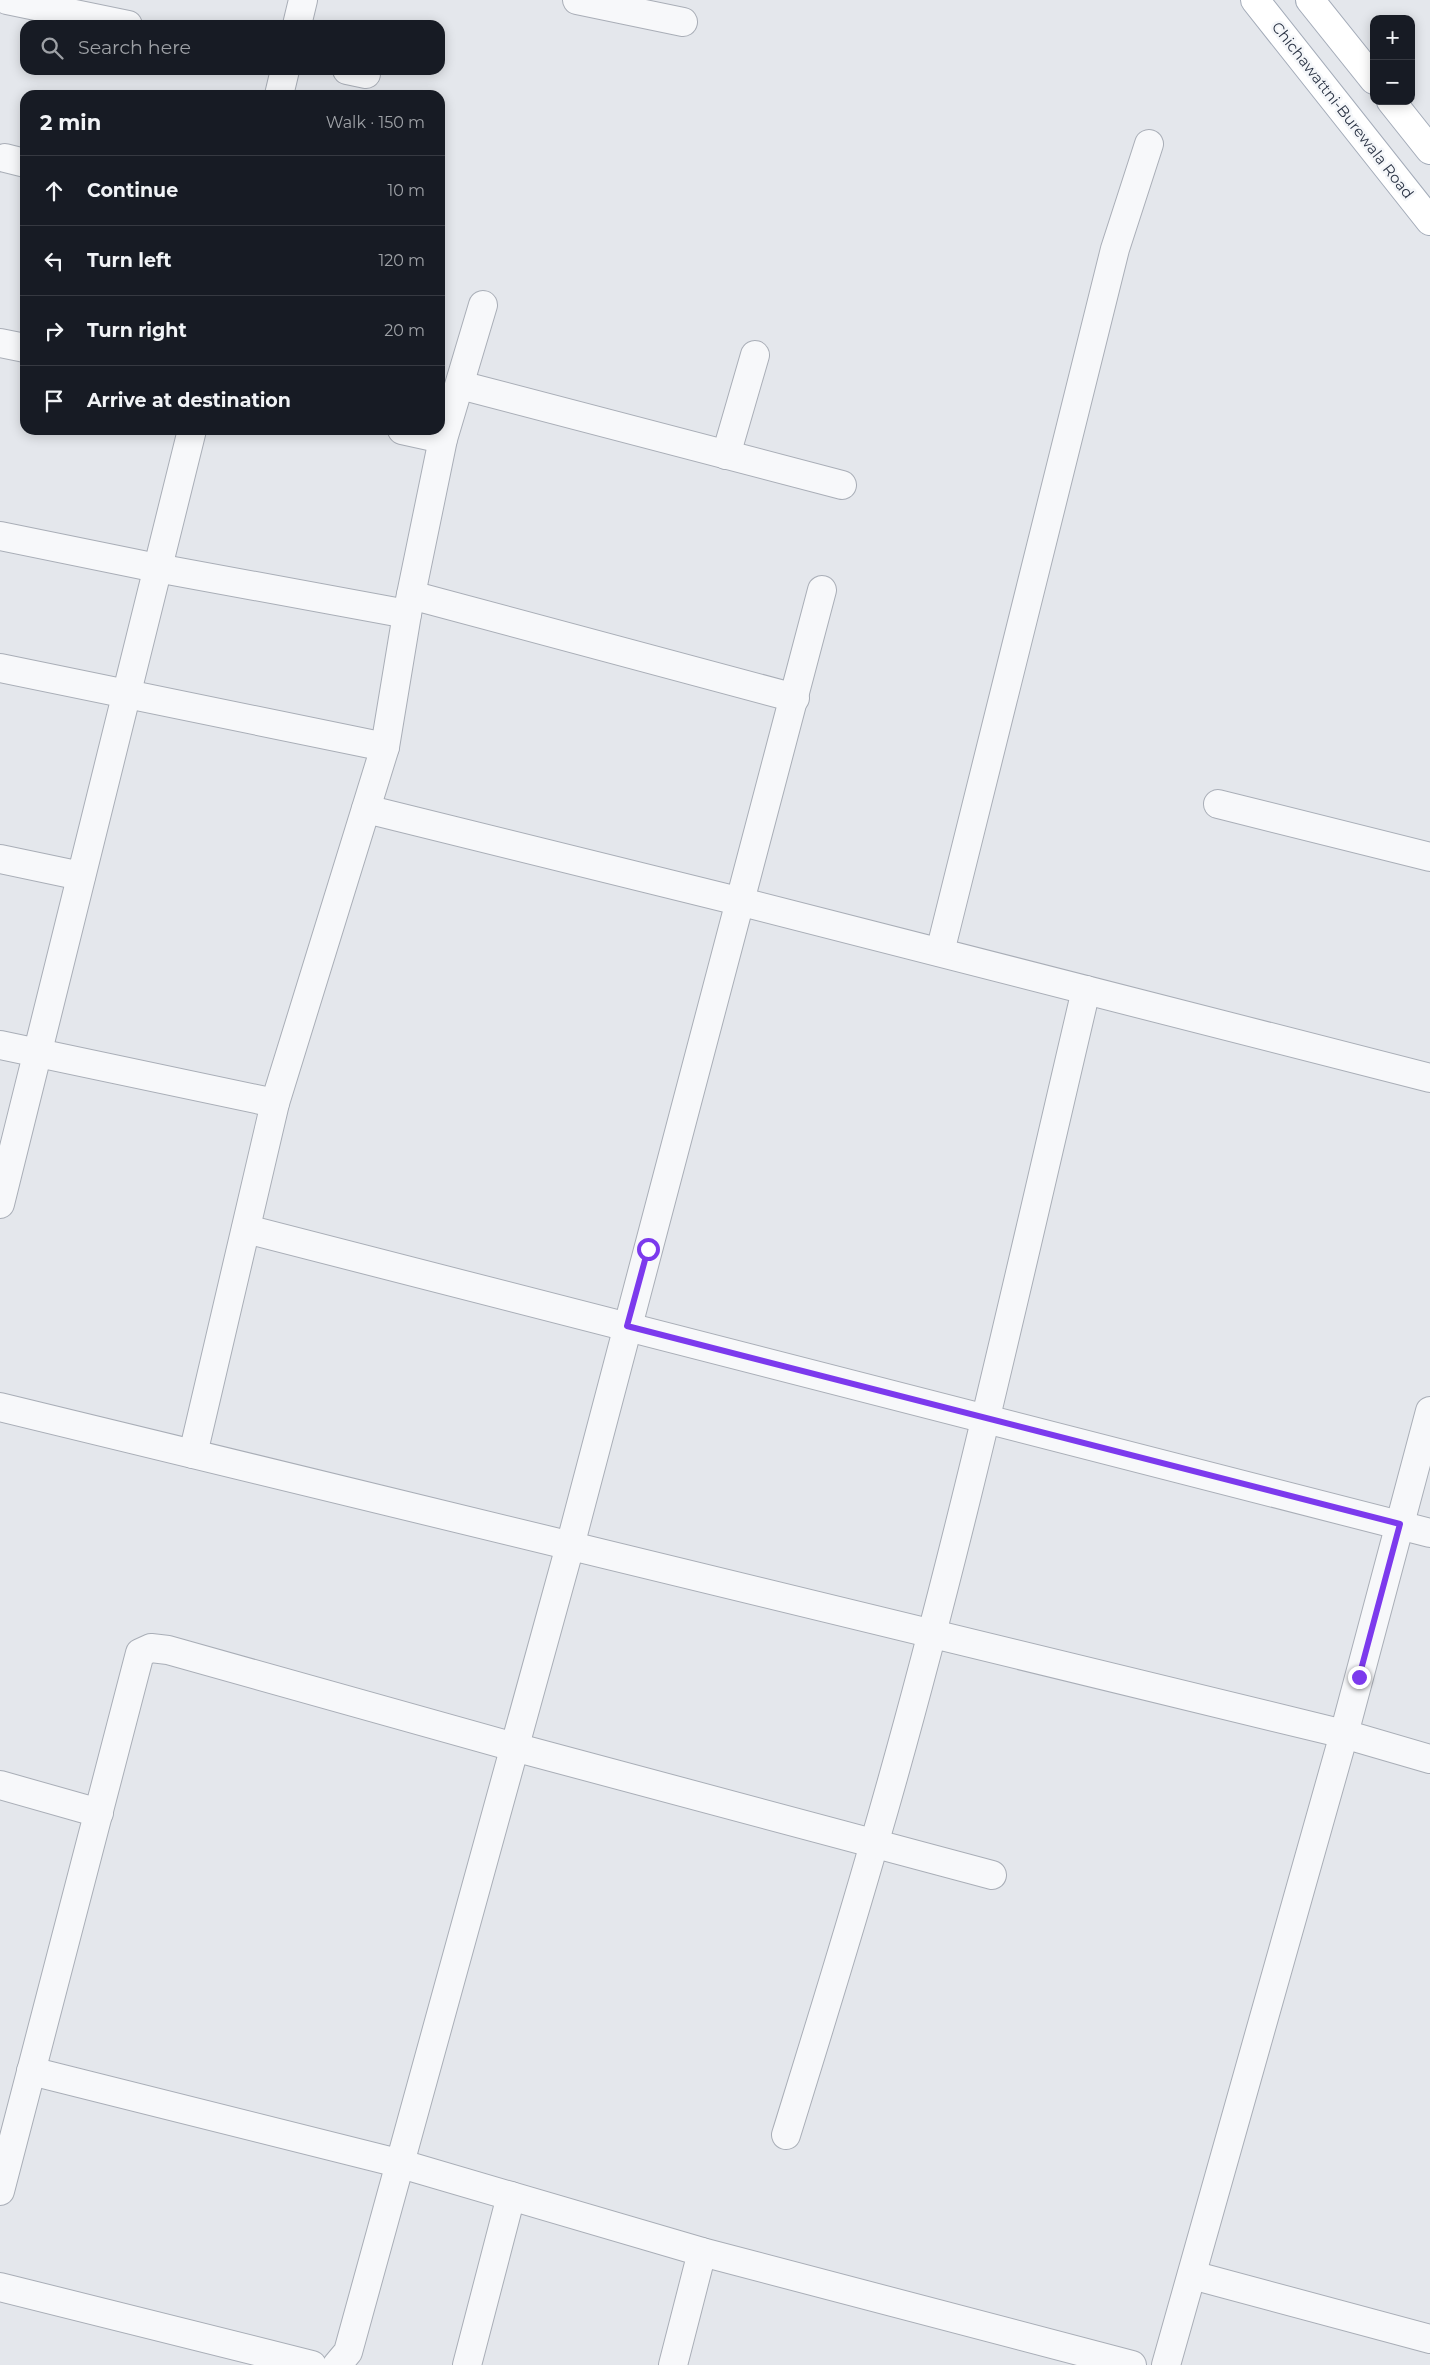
<!DOCTYPE html>
<html lang="en">
<head>
<meta charset="utf-8">
<style>
  body { margin:0; font-family:Montserrat,sans-serif; background:#20242c; color:#f1f3f6 }
  .controls { position:absolute; right:15px; top:15px; display:grid; overflow:hidden; border-radius:10px; box-shadow:0 2px 12px #0003 }
  .controls button { width:45px; height:45px; display:grid; place-items:center; padding:0; border:0; border-bottom:1px solid #363941; background:#171b24; color:#f1f3f6; font:25px sans-serif }
  .stop { position:absolute; width:15px; height:15px; margin:-11px; border:4px solid #7c3aed; border-radius:50%; background:#fff }
  .stop.end { background:#7c3aed; border-color:#fff; box-shadow:0 1px 5px #0008 }
  .list { margin:0; padding:0; list-style:none }
  h2 { display:flex; justify-content:space-between; align-items:center; height:65px; margin:0; padding:0 20px; font-size:21px }
  h2 small { font-size:16px; font-weight:400; color:#9ea1a6 }
  .list li { display:grid; grid-template-columns:32px 1fr auto; gap:15px; align-items:center; box-sizing:border-box; height:70px; padding:0 20px; border-top:1px solid #363941 }
  .list b { display:block; font-size:19px; white-space:nowrap }
  .list em { font-size:16px; font-style:normal; color:#9ea1a6 }
  .icon { flex:none; width:28px; height:28px; fill:none; stroke:currentColor; stroke-width:2; stroke-linecap:round; stroke-linejoin:round }
  .map { position:relative; flex:none; width:1430px; height:2365px; overflow:hidden }
  .search { position:absolute; background:#171b24; box-shadow:0 2px 12px #0003; left:20px; top:20px; width:425px; height:55px; display:flex; align-items:center; gap:12px; box-sizing:border-box; padding:0 18px; border-radius:15px; color:#9ea1a6; font-size:19px }
  .panel { position:absolute; background:#171b24; box-shadow:0 2px 12px #0003; left:20px; top:90px; width:425px; height:345px; border-radius:15px }
  .map>svg:first-child { display:block }
</style>
</head>
<body>
<div class="map">
<svg width="1430" height="2365" viewBox="0 0 1430 2365">
  <rect width="100%" height="100%" fill="#e4e7ec"/>
  <g fill="none" stroke-linecap="round" stroke-linejoin="round">
    <defs>
      <g id="minor">
        <polyline points="7,0 128,25"/>
        <polyline points="577,0 683,22"/>
        <polyline points="297,25 303,0"/>
        <polyline points="347,70 366,74"/>
        <polyline points="279,95 285,70"/>
        <polyline points="5,158 25,163"/>
        <polyline points="0,343 25,348"/>
        <polyline points="460,385 842,485"/>
        <polyline points="402,430 443,439"/>
        <polyline points="726,455 755,355"/>
        <polyline points="0,536 157,568 407,614"/>
        <polyline points="411,595 795,698"/>
        <polyline points="0,668 385,747"/>
        <polyline points="1218,804 1430,857"/>
        <polyline points="366,809 742,902 1430,1078"/>
        <polyline points="0,859 81,876"/>
        <polyline points="940,952 1115,249 1149,144"/>
        <polyline points="0,1045 275,1103"/>
        <polyline points="0,1204 192,430"/>
        <polyline points="246,1229 1430,1533"/>
        <polyline points="0,1407 1344,1734 1430,1759"/>
        <polyline points="193,1454 275,1103 385,747 407,614 443,439 483,305"/>
        <polyline points="0,1785 99,1813"/>
        <polyline points="31,2071 398,2163 702,2252 1132,2365"/>
        <path d="M 786,2135 C 816,2038 846,1942 874,1844 C 956,1563 1019,1275 1086,990"/>
        <polyline points="0,2191 140,1653 151,1648 168,1650 514,1747 992,1875"/>
        <polyline points="1192,2275 1430,2339"/>
        <polyline points="0,2287 312,2365"/>
        <polyline points="337,2365 348,2352 570,1546 822,590"/>
        <polyline points="467,2365 511,2196"/>
        <polyline points="673,2365 702,2252"/>
        <polyline points="1166,2365 1344,1734 1430,1411"/>
      </g>
      <g id="major">
        <polyline points="1255,0 1430,221"/>
        <polyline points="1310,0 1374,80"/>
        <polyline points="1391,101 1430,150"/>
      </g>
    </defs>
    <use href="#minor" stroke="#a9aeb7" stroke-width="30"/>
    <use href="#major" stroke="#a3abb8" stroke-width="30"/>
    <use href="#minor" stroke="#f7f8fa" stroke-width="28"/>
    <use href="#major" stroke="#fff" stroke-width="28"/>
  </g>
  <g fill="none" stroke-linecap="round" stroke-linejoin="round">
    <polyline stroke="#7c3aed" stroke-width="6" points="648,1249 627,1326 1400,1524 1359,1677"/>
  </g>
  <g text-anchor="middle" dominant-baseline="central" stroke-width="5" stroke-linejoin="round" paint-order="stroke">
    <g font-size="15" fill="#2b3445" stroke="#f4f6f9">
      <text transform="translate(1343 110) rotate(52)">Chichawattni-Burewala Road</text>
    </g>
  </g>
</svg>
<div class="controls">
<button>+</button>
<button>−</button>
</div>
<div class="stop" style="left:648px;top:1249px"></div>
<div class="stop end" style="left:1359px;top:1677px"></div>
<div class="search"><svg class="icon" aria-label="search" viewBox="0 0 24 24"><circle cx="10" cy="10" r="6"/><path d="M15 15l6 6"/></svg>Search here</div>
<section class="panel">
<h2>2 min<small>Walk · 150 m</small></h2>
<ul class="list">
<li><svg class="icon" aria-label="ahead" viewBox="0 0 24 24"><path d="M12 20V5M6 11l6-6 6 6"/></svg><div><b>Continue</b></div><em>10 m</em></li>
<li><svg class="icon" aria-label="left" viewBox="0 0 24 24"><path d="M17 20v-9H6M10 6l-5 5 5 5"/></svg><div><b>Turn left</b></div><em>120 m</em></li>
<li><svg class="icon" aria-label="right" viewBox="0 0 24 24"><path d="M7 20v-9h11M14 6l5 5-5 5"/></svg><div><b>Turn right</b></div><em>20 m</em></li>
<li><svg class="icon" aria-label="arrive" viewBox="0 0 24 24"><path d="M6 21V4h12l-3 4 3 4H6"/></svg><div><b>Arrive at destination</b></div></li>
</ul>
</section>
</div>
</body>
</html>
